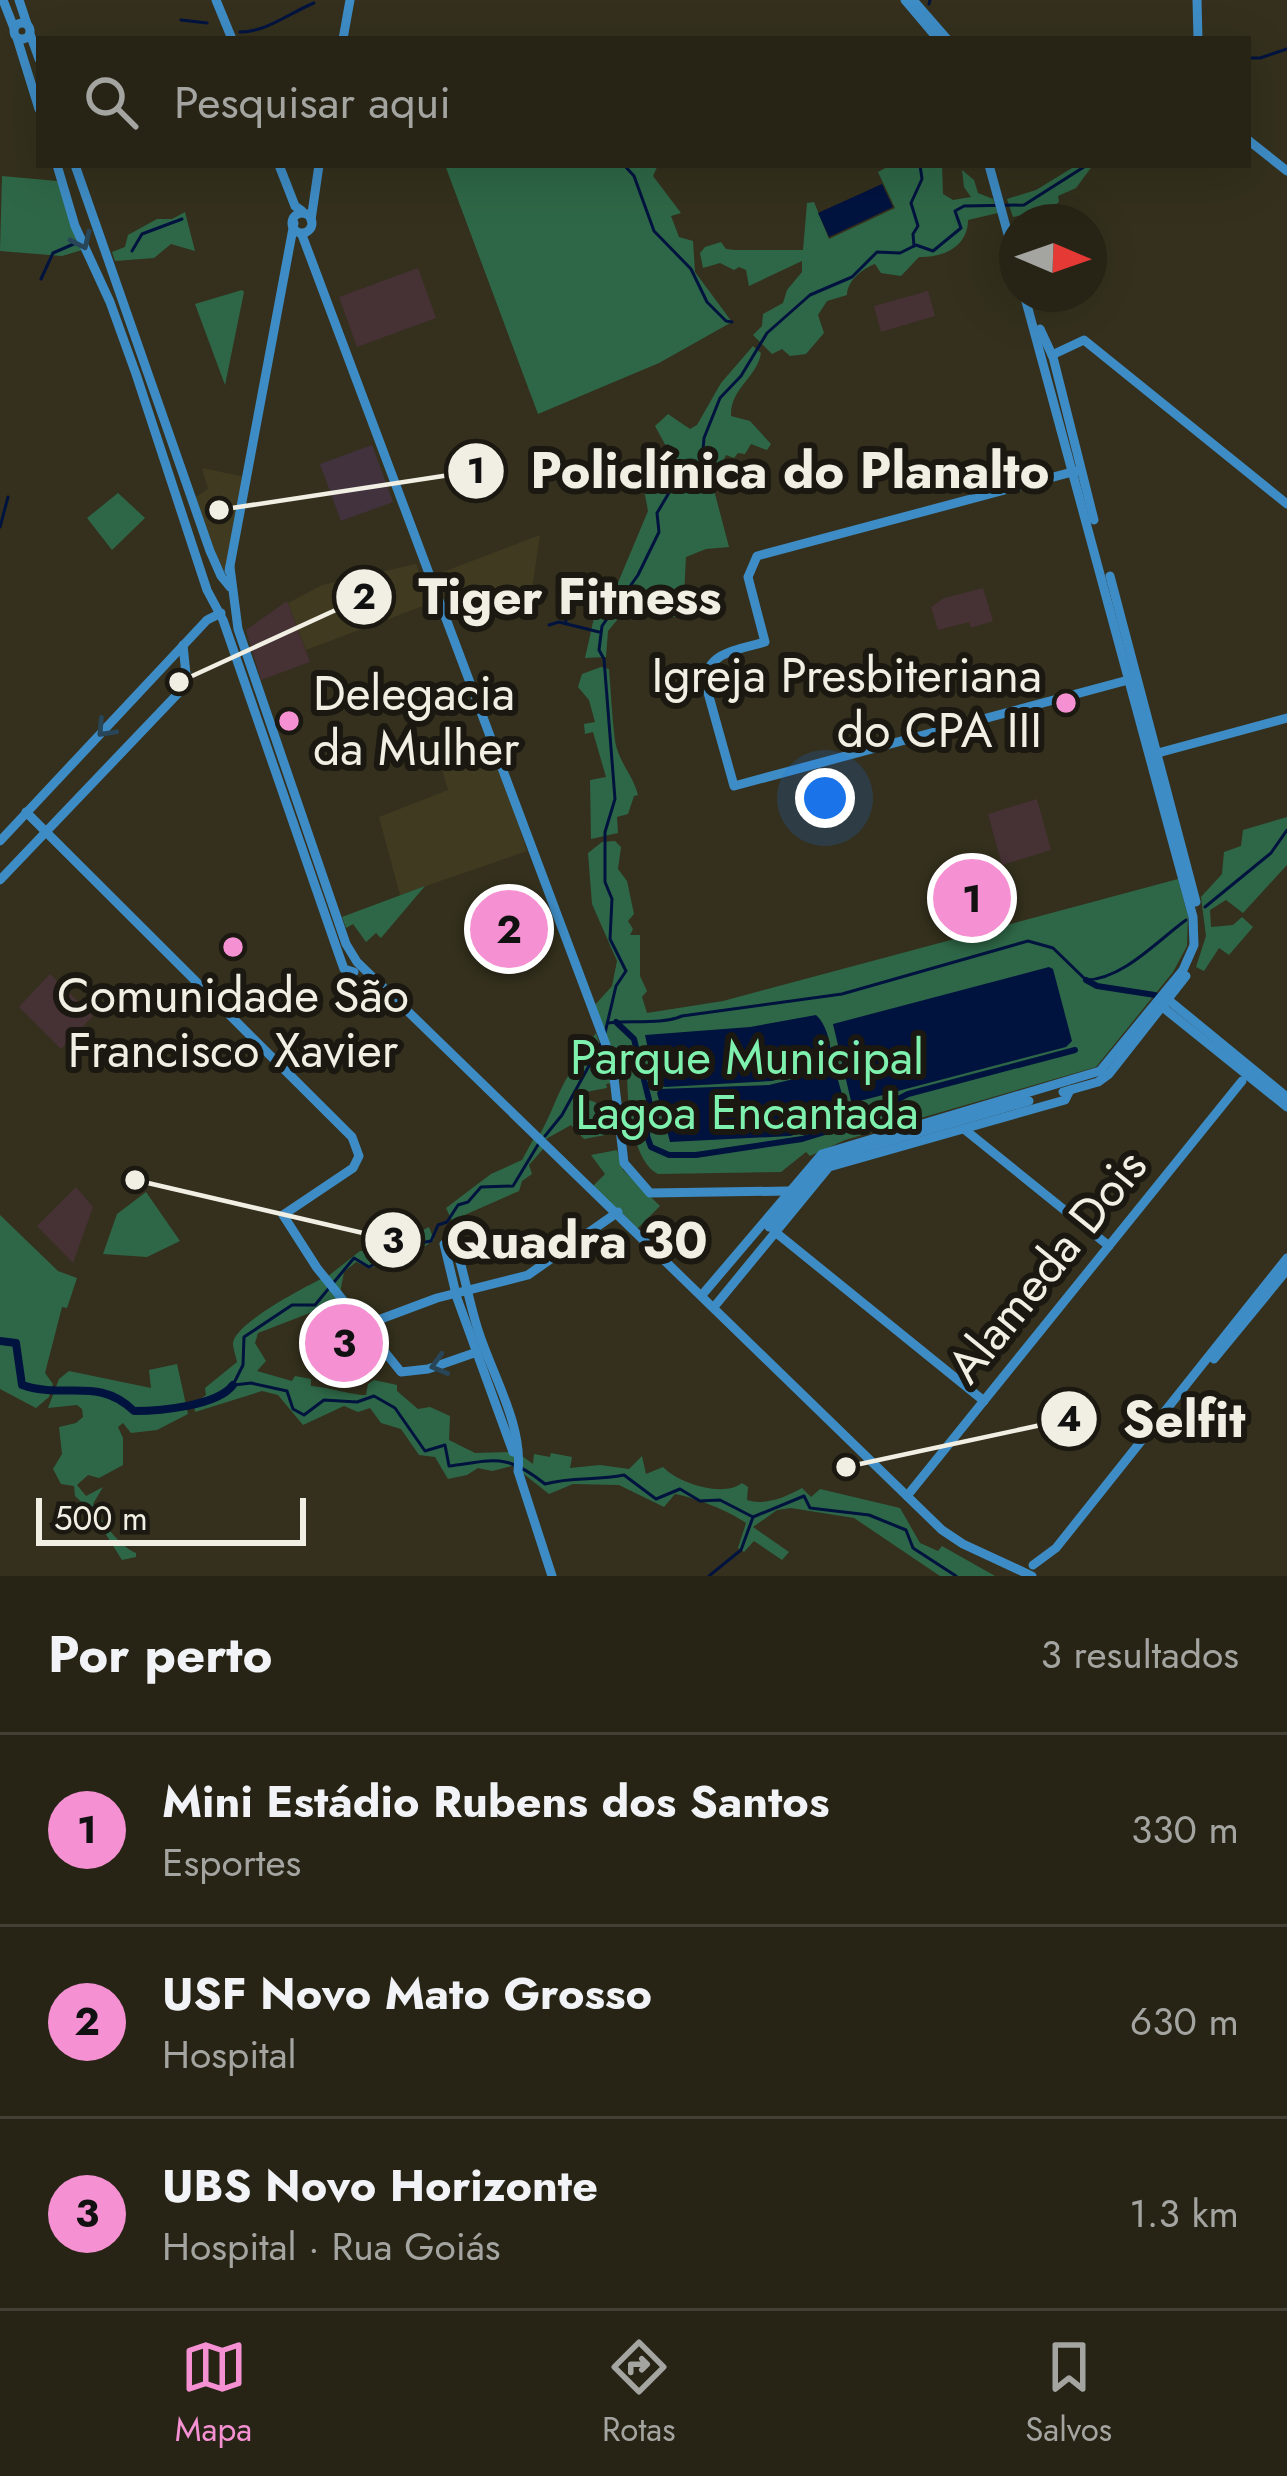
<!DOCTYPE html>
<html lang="pt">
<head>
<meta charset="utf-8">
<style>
  body { margin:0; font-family:Jost,sans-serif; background:#2f2c1f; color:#f1f3f6 }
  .compass { position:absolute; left:999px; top:204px; width:108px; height:108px; border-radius:50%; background:#272416; box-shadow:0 12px 48px #0002; rotate:92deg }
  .scale { position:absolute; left:36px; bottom:30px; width:270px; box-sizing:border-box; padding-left:12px; border:6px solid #f1efe3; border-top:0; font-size:33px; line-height:42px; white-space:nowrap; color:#f1efe3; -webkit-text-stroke:9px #1a1810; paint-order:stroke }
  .you { position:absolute; left:825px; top:798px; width:42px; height:42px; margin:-30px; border:9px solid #fff; border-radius:50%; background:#1a73e8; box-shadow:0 0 0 18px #1a73e833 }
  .badge { display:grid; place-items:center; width:78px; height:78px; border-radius:50%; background:#f591d2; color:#111; font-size:39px; font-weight:700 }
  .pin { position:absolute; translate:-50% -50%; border:6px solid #fff; box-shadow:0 3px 12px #0006 }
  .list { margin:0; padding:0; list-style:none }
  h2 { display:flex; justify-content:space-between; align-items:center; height:156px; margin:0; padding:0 48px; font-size:51px }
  h2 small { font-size:39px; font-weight:400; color:#a4a4a1 }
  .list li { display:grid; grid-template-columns:78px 1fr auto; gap:36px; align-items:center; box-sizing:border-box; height:192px; padding:0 48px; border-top:3px solid #434135 }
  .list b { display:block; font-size:45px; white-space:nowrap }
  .list p { margin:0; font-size:39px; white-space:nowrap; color:#a4a4a1 }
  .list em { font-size:39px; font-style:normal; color:#a4a4a1 }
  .icon { flex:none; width:66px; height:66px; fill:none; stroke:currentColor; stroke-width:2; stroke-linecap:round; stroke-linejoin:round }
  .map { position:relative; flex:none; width:1287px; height:1576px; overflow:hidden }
  .search { position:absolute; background:#272416; box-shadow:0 12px 48px #0002; left:36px; right:36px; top:36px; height:132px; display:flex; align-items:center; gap:30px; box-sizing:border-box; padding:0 42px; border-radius:0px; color:#a4a4a1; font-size:45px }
  .sheet { height:732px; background:#272416 }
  nav { display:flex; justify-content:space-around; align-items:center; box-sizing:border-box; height:168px; border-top:3px solid #434135; background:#272416; font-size:33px; color:#a4a4a1 }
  nav a { display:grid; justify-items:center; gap:6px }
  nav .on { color:#f591d2 }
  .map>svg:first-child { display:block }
</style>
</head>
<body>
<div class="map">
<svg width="1287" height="1576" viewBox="0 0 1287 1576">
  <rect width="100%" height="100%" fill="#34301d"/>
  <polygon fill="#42323d" points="372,445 393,502 341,521 320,464"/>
  <g fill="#3f3a20">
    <polygon points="202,468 245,477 228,570 219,568 196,497 208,489"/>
    <polygon points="540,535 528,615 448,609 435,575"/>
    <polygon points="416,564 431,603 306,650 288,603 322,585"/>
    <polygon points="492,745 527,851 400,895 379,817 448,790 440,762"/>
  </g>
  <g fill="#463135">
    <polygon points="418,268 436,318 357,347 339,297"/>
    <polygon points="928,291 935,316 881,332 874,306"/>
    <polygon points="983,588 993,621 971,628 969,622 938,630 931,607 944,598"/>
    <polygon points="287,601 310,662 261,680 246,630"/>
    <polygon points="1037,799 1051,850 1002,865 988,814"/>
    <polygon points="50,974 93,1016 61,1049 19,1007"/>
    <polygon points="76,1187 93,1207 73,1263 37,1226"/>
  </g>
  <g fill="#2e6747">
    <polygon points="445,165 658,165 653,176 681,213 671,216 679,237 693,241 695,272 732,322 659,363 538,414"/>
    <path d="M 891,165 L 942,165 L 943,194 L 953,200 L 971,197 L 964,187 L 962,170 L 974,180 L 978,193 L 993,199 L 998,213 L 968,220 C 968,247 942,258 919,257 L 901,276 L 881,273 L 875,264 C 863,268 847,281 847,295 L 827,301 L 818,315 L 824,333 L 806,354 L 790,356 L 782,349 L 772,354 L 753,335 L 762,326 L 763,314 L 783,303 L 787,290 L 802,272 L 802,261 L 749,286 L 746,270 L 739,267 L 734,270 L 720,263 L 703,268 L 700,253 L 705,247 L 721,242 L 726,249 L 735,250 L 803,250 L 807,203 L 814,202 L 829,239 L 895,208 L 878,172 Z"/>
    <polygon points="1077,165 1093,165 1076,188 1058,196 1059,202 1035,220 1031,213 1013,217 1007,199 1036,190"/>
    <polygon points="2,176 57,181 82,250 62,256 0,251"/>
    <polygon points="185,212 195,251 171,244 154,258 115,261 112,252 125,247 128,235 157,219 172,219"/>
    <polygon points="242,290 244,292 225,385 195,304"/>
    <path d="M 753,346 L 761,353 C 757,378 730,388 731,416 L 750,421 L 771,444 L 767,450 L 751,444 L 745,454 L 738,453 L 734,458 L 726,455 L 721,465 L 709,471 L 729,547 L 706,549 L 686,557 L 683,613 L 678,617 L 665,617 L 659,603 L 626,609 L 608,631 L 606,657 L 585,658 L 596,609 L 607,606 L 612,597 L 648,511 L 643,484 L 654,474 L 667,448 L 655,426 L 668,414 L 690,429 L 697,425 L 721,383 Z"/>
    <polygon points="118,493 145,518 112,550 87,518"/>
    <path d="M 601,667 L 609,669 C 611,693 612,718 615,741 C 619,763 633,775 638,795 L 634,796 L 628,814 L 617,817 L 618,833 L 591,839 L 590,780 L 606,777 L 593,732 L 585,734 L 584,724 L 595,722 L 589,700 L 578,687 L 582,674 Z"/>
    <polygon points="1287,817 1287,865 1243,913 1226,900 1210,910 1211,927 1233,925 1242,917 1253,927 1229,955 1219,948 1204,971 1196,967 1206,936 1201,897 1222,874 1224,852 1241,846 1243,830"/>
    <path d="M 615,841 L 621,847 L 618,869 L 627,881 L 634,914 L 628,921 L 633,929 L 630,935 L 640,935 L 640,976 L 647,991 L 642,997 L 647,1013 L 723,1001 L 1178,879 L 1188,916 L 1187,946 L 1173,972 L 1096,1067 L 845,1140 L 810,1156 L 806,1152 L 781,1172 L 658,1174 C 629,1160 624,1083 629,1053 L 611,1053 L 594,1006 L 612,986 L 617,961 L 592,904 L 588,853 L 602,842 Z"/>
    <polygon points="989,875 999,908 954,921 945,888"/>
    <polygon points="425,886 381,938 376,933 366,942 353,924 346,928 342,917"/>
    <path d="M 596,1033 L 612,1083 L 606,1084 L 607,1088 L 580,1093 L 578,1097 L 595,1102 L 605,1115 L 617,1115 L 616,1133 L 584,1139 L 571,1125 L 546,1139 L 540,1134 C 555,1109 561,1077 583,1058 L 582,1051 Z"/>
    <polygon points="534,1138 544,1148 529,1165 532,1174 522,1181 519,1191 460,1217 455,1227 446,1208 491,1174 522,1160"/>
    <polygon points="617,1150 623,1170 660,1206 637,1229 593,1186 605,1174 591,1155"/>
    <polygon points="146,1192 180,1241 147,1257 103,1254 117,1214"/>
    <polygon points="0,1215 58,1271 77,1278 67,1308 62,1307 45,1373 53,1384 49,1397 36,1408 0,1389"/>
    <polygon points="429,1227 434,1240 415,1253 370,1268 356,1262 344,1272 340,1293 327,1277 360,1251 380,1252"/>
    <path d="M 323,1278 L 341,1301 L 258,1333 L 255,1343 L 266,1361 L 257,1371 L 292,1381 L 295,1376 L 311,1379 L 311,1386 C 327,1387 357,1396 366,1395 L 368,1384 L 374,1380 L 397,1385 L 397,1391 L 418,1409 L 430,1407 L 450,1416 L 449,1440 L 475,1453 L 513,1452 L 516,1465 L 492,1471 L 478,1468 L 467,1475 L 448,1479 L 435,1457 L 419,1455 L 401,1429 L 381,1423 L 370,1408 L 358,1412 L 344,1406 L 303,1425 L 278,1395 L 262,1391 L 195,1412 L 194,1404 L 206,1395 L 205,1388 L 237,1362 C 236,1356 233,1349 233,1343 C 235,1323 305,1287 323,1278 Z"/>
    <path d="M 177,1364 L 188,1414 L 157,1430 L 131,1433 L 123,1423 L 118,1427 L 123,1438 L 123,1465 L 99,1478 L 88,1475 L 77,1485 L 86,1496 L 103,1487 L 93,1504 C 99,1519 121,1548 136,1553 L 136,1557 L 122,1560 L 92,1512 L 75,1496 L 74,1486 L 61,1484 L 53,1469 L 62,1454 L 59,1427 L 76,1423 L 83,1417 L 82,1409 L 77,1405 L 48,1408 L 59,1379 L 69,1371 L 151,1388 L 149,1370 Z"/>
    <path d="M 551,1453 L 572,1457 L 570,1468 L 600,1465 L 629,1469 L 642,1456 L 646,1474 L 663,1467 C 678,1483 723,1498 742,1483 L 748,1487 L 747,1500 C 765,1506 786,1497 802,1488 L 811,1497 L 820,1489 L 900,1508 L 920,1543 L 938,1551 L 942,1546 L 995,1576 L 940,1576 L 854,1518 L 791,1508 L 777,1510 L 753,1527 L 789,1552 L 782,1560 L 754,1541 L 744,1552 L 738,1548 L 746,1523 C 727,1510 696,1498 675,1494 L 664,1507 L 619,1485 L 573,1484 L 549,1494 L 520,1471 L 522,1456 L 533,1464 L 534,1454 L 550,1457 Z"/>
  </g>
  <g fill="#00133f">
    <polygon points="882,184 893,207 829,237 818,213"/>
    <polygon points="1049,967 1053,969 1072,1041 1066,1047 860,1101 851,1101 833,1024"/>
    <path d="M 816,1015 C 827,1024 834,1051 829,1065 L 772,1081 L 665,1087 L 655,1082 L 645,1035 L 750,1027 Z"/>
    <polygon points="830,1070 836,1073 847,1112 844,1122 790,1136 670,1142 657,1093 659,1089 769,1085"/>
  </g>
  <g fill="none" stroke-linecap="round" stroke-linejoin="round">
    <g stroke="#00133f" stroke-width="3">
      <polyline points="929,4 930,0"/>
      <polyline points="181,20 207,23"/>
      <path d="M 240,32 C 267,32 289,13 314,3"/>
      <polyline points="1248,58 1260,58 1287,49"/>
      <polyline points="624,165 634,176 654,231 691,269 707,302 726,321 732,322"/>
      <polyline points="914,246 913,234 918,226 911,203 922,179 920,165"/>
      <polyline points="132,251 142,234 182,219"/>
      <polyline points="41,279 53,253 76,243"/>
      <polyline points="0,527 8,497"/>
      <polyline points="557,586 563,575 568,575 618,603"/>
      <polyline points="558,607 566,621"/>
      <polyline points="549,625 559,622 599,632"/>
      <polyline points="1205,907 1271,853 1287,830"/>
      <path d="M 608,1023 C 631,1020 661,1025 682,1016 L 842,994 L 1028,941 L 1053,948 L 1086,980 C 1123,979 1157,941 1186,920"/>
      <polyline points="605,1033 616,986 626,971 610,939 612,899 605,882 605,832 615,799 604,659 599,650 602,626 638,575 659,532 657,513 673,486 702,462 704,438 720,398 741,376 767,333 810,295 852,277 877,252 900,253 916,245 933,251 961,228 955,211 964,206 1024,205 1087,165"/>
      <polyline points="545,1136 562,1115 602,1042"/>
      <polyline points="233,1385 243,1365 244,1337 292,1305 315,1305 354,1258 369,1267 410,1245 431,1241 438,1225 447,1222 458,1205 468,1202 481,1187 513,1186 539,1143"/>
      <path d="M 234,1385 L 251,1383 L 287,1391 L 293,1409 L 304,1415 L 324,1400 L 357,1402 L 374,1396 L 395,1408 L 425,1451 L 445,1445 L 449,1466 C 496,1460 506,1453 545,1484 C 572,1476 597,1481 624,1475 L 656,1499 L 680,1489 L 700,1501 L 720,1500 L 753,1517 L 804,1496 L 810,1508 L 869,1515 L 906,1530 L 913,1548 L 956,1576"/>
      <polyline points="709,1576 741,1550 753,1517"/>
    </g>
    <g stroke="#00133f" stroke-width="6">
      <polyline points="1086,980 1097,986 1155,995"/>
      <polyline points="616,1022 634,1039 650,1104 647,1136 651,1147 669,1155 696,1155 802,1139 848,1125 908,1094 1075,1050"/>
    </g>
    <path stroke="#00133f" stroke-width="8" d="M 0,1341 L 16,1343 L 22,1385 C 65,1400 98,1376 134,1411 C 160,1411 217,1406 233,1385"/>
    <g stroke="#3e8cc5" stroke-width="9">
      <polyline points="3,0 14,28"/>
      <polyline points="19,0 27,24"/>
      <polyline points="216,0 232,39"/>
      <polyline points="905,0 938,39"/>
      <polyline points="913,0 947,39"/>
      <polyline points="1197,0 1198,39"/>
      <circle cx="22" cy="31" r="8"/>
      <polyline points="30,34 39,59"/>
      <polyline points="17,38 39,109"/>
      <polyline points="343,39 350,0"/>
      <polyline points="1248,140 1287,171"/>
      <polyline points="57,165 75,226 110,302 136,374 207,590 223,620 339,955 344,969 354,972"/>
      <polyline points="75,165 210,551 221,576 230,587"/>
      <polyline points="279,165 295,206 302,211"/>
      <polyline points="989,165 1017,267"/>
      <circle cx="302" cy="223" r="10"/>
      <polyline points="311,220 319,165"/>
      <polyline points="302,235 612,1061 624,1163 650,1193 789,1191"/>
      <polyline points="1040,329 1053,357 1094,520"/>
      <polyline points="1052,355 1084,340 1287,504"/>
      <path d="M 1076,471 L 757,556 L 748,577 L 765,642 C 741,649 707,651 705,682 L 734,786 L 1132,679"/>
      <polyline points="230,567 238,629 346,944 357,962 942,1530 963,1544 1032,1576"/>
      <polyline points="229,571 294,223"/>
      <polyline points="1110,576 1196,902"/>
      <polyline points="1158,753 1287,718"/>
      <polyline points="26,812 352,1137 359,1156 353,1168 283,1215 317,1268 401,1372 428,1369 477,1352"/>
      <polyline points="0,841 207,620 221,613"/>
      <polyline points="0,880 187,684 183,645"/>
      <polyline points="1166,998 1287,1097"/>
      <polyline points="1160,1005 1287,1107"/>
      <polyline points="1063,1092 1098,1082 1109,1074 1186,976"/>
      <polyline points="964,1129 1109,1246"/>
      <polyline points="769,1227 827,1159 1029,1101"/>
      <polyline points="774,1231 984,1401"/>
      <path d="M 454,1241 C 464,1271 469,1303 479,1333 C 493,1376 523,1426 518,1471 L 552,1576"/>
      <polyline points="444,1244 457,1298 513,1452"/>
      <polyline points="702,1295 822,1154 1100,1071 1183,970 1194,945 1193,917 1024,294"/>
      <polyline points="714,1307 829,1167 1065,1100 1070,1090"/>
      <polyline points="362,1326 437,1298 528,1275 618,1212"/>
      <polyline points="1214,1359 1287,1270"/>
      <polyline points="907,1496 1242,1081"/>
      <polyline points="1033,1565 1056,1548 1287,1258"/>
    </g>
  </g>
  <defs><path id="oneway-chevron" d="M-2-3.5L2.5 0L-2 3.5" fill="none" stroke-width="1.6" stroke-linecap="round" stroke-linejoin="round" transform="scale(3)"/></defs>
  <g stroke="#284658">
    <use href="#oneway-chevron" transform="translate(82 241) rotate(65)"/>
    <use href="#oneway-chevron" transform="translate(105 729) rotate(133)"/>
    <use href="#oneway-chevron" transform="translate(439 1365) rotate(164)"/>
  </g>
  <g fill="#f591d2" stroke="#1a1810" stroke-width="4.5">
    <circle cx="1066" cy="703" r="12"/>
    <circle cx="289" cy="721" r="12"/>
    <circle cx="233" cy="947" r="12"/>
  </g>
  <g text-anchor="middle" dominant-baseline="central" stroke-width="12" stroke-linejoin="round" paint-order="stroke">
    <g font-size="48" fill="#f1efe3" stroke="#1a1810" text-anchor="end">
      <text x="1042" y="675">Igreja Presbiteriana<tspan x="1042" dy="55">do CPA III</tspan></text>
      <text x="313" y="693" text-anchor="start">Delegacia<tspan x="313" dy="55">da Mulher</tspan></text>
      <text x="233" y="995" text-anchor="middle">Comunidade São<tspan x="233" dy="55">Francisco Xavier</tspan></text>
    </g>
    <g font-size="48" fill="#7ff1af" stroke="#1a1810">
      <text x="747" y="1057">Parque Municipal<tspan x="747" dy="55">Lagoa Encantada</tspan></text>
    </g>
    <g font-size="48" fill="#f1efe3" stroke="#1a1810">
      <text transform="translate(1047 1266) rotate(-51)">Alameda Dois</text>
    </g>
  </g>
  <path fill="none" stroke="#f1efe3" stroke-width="4.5" d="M219 510L476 471M179 682L364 597M135 1180L393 1240M846 1467L1069 1419"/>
  <g fill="#f1efe3" stroke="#1a1810" stroke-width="4.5">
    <circle cx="219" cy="510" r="12"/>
    <circle cx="179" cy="682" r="12"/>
    <circle cx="135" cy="1180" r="12"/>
    <circle cx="846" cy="1467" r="12"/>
    <circle cx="476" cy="471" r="30"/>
    <circle cx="364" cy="597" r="30"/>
    <circle cx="393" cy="1240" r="30"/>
    <circle cx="1069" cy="1419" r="30"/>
  </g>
  <g font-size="36" text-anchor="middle" font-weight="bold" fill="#111">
    <text x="476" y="483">1</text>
    <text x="364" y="609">2</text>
    <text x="393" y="1253">3</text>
    <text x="1069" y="1431">4</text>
  </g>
  <g font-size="51" text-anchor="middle" font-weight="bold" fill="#f1efe3" stroke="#1a1810" stroke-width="12" stroke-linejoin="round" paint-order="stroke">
    <text x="790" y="488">Policlínica do Planalto</text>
    <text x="570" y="614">Tiger Fitness</text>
    <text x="577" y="1258">Quadra 30</text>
    <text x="1184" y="1437">Selfit</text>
  </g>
</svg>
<svg class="compass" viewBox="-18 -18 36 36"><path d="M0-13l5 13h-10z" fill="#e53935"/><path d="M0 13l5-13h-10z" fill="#a4a4a1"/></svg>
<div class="scale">500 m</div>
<div class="you"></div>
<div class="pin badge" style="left:972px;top:898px">1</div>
<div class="pin badge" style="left:509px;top:929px">2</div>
<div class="pin badge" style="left:344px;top:1343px">3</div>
<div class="search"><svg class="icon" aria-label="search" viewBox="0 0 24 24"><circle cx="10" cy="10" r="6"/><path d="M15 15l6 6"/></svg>Pesquisar aqui</div>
</div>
<section class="sheet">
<h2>Por perto<small>3 resultados</small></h2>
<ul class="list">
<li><span class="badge">1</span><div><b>Mini Estádio Rubens dos Santos</b><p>Esportes</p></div><em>330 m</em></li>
<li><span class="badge">2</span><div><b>USF Novo Mato Grosso</b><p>Hospital</p></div><em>630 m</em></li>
<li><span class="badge">3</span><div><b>UBS Novo Horizonte</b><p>Hospital · Rua Goiás</p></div><em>1.3 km</em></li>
</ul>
</section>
<nav>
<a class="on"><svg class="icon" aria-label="map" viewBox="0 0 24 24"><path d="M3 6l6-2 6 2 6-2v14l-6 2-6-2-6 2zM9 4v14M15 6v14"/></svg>Mapa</a>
<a><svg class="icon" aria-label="directions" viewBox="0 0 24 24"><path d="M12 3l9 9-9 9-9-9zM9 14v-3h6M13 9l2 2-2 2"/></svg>Rotas</a>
<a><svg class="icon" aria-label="saved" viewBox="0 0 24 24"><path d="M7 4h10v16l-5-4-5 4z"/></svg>Salvos</a>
</nav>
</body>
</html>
